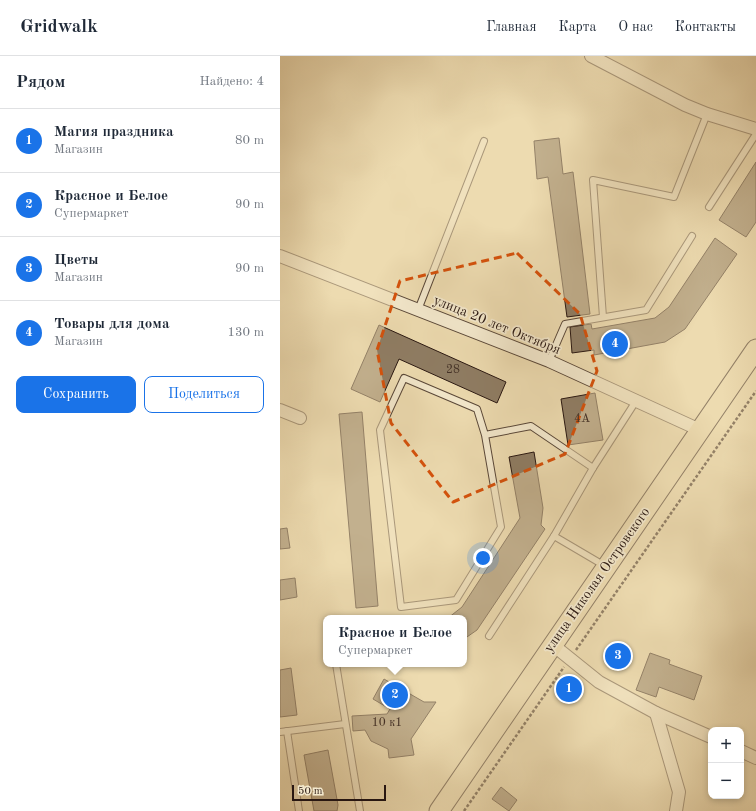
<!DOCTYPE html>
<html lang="ru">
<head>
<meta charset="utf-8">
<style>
  body { margin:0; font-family:"Old Standard TT",serif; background:#f6f6f7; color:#1f2937 }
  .controls { position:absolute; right:12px; bottom:12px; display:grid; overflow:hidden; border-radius:8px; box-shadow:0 2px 6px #0003 }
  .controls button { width:36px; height:36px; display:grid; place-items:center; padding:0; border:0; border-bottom:1px solid #e0e1e3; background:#fff; color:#1f2937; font:20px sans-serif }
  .scale { position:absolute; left:12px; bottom:10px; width:94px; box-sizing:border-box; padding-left:4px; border:2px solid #291711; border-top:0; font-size:11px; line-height:14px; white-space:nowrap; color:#291711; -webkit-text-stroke:3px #f3e8cc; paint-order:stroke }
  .you { position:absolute; left:203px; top:502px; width:14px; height:14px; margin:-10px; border:3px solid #fff; border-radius:50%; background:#1a73e8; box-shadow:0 0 0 6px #1a73e833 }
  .badge { display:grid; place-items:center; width:26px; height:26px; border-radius:50%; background:#1a73e8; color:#fff; font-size:13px; font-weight:700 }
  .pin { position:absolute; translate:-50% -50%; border:2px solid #fff; box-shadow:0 1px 4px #0006 }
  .popup { position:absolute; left:43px; top:559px; width:144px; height:52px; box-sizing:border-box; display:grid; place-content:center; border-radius:8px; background:#fff; filter:drop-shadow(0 1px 3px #0005); font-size:13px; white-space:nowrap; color:#747a83 }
  .popup b { font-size:15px; color:#1f2937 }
  .popup::after { content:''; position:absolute; left:50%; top:100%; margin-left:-8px; border:8px solid transparent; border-top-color:#fff }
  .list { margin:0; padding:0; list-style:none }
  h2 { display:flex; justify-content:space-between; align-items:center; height:52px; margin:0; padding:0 16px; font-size:17px }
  h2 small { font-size:13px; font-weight:400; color:#747a83 }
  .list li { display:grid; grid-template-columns:26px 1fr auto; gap:12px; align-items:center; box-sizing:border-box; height:64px; padding:0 16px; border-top:1px solid #e0e1e3 }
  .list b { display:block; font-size:15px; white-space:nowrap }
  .list p { margin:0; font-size:13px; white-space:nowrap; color:#747a83 }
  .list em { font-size:13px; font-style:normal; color:#747a83 }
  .actions { display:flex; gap:8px; padding:12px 16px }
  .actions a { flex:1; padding:9px 0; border:1px solid #1a73e8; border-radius:8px; text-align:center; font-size:14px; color:#1a73e8 }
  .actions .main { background:#1a73e8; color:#fff }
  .map { position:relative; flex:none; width:476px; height:755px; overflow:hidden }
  header { display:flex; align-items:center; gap:24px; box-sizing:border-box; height:56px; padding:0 20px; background:#fff; border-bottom:1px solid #e0e1e3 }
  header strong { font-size:19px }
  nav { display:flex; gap:22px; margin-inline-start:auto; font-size:14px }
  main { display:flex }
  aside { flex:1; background:#fff }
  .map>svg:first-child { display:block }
</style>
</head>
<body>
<header>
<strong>Gridwalk</strong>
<nav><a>Главная</a><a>Карта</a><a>О нас</a><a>Контакты</a></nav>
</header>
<main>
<aside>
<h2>Рядом<small>Найдено: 4</small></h2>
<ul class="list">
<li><span class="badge">1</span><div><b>Магия праздника</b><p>Магазин</p></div><em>80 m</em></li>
<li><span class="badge">2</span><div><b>Красное и Белое</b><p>Супермаркет</p></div><em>90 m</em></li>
<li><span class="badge">3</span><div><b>Цветы</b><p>Магазин</p></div><em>90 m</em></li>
<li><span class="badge">4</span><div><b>Товары для дома</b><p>Магазин</p></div><em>130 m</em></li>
</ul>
<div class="actions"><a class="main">Сохранить</a><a>Поделиться</a></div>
</aside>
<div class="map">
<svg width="476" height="755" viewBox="0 0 476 755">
  <rect width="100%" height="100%" fill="#eddbb0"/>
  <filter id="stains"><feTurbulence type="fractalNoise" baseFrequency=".005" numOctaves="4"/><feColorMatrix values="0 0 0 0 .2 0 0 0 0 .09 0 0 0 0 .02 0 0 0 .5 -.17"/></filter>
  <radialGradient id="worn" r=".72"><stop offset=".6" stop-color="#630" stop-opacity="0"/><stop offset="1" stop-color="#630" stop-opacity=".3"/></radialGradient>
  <g fill="#8f7d64" stroke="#291711">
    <polygon points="279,82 283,118 293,116 310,258 287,261 268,121 257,123 254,85"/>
    <polygon points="476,106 476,166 466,181 439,164"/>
    <polygon points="435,182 457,198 405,273 385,286 314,299 314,294 292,297 290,271 311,268 312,273 375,262 389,251"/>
    <polygon points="99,269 226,326 217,347 119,303 100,346 71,333"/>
    <polygon points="315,337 323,384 288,389 281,343"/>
    <polygon points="82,356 98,550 76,552 59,358"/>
    <polygon points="254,396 263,452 261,469 265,473 197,574 184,583 184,562 168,562 182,551 240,462 229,401"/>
    <polygon points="7,472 10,492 0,493 0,473"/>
    <polygon points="15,522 17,541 0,544 0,524"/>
    <polygon points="370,597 390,604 389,608 422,620 414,644 379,631 376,641 356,634"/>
    <polygon points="11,612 17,659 0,661 0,614"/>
    <polygon points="104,623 144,646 156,646 131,683 134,699 109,702 108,693 91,685 85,674 73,675 72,660 107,658 110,653 93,643"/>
    <polygon points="48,694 58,749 57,755 34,755 24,699"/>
    <polygon points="221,731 237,744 229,755 212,743"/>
  </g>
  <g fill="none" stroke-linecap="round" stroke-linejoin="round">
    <defs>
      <g id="lane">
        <polyline points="429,151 476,78"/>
        <polyline points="138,254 204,85"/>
        <polyline points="323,261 313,124 394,141 427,58"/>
        <polyline points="269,305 285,268 366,254 412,180"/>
        <polyline points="205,379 221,471 176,544 121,551 100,374 124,322 197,353 205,379 251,370 313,412 356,345"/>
        <polyline points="313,412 274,480 325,510"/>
        <polyline points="209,580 274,480"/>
        <polyline points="56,608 80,755"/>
        <polyline points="7,675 19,755"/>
        <polyline points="0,676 65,668"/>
      </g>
      <g id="street">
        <polyline points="311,0 405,49 427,58 476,73"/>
        <polyline points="0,200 269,305 420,374"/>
        <polyline points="0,354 20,362"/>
        <polyline points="273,589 319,626 376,657 431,681"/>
        <polyline points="376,657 399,736 396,755"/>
        <polyline points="461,695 476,702"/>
      </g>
      <polyline id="primary" points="159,755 476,293"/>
    </defs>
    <use href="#lane" stroke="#5a4839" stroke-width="8"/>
    <use href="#street" stroke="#5a4839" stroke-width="14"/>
    <use href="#primary" stroke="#291711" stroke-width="21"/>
    <g stroke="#291711" stroke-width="2.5" stroke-dasharray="3 2" stroke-linecap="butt">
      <polyline points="296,594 476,335"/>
      <polyline points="184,755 284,611"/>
    </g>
    <use href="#lane" stroke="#f3e8cc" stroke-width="6"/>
    <use href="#street" stroke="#f3e8cc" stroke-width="12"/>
    <use href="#primary" stroke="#eddbb0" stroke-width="19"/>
  </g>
  <path d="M0 0H476V755H0ZM 237,197 L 300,258 L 317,315 L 285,398 L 173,446 L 111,367 L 97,294 L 120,225 Z" fill="#eddbb0" fill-opacity=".55" fill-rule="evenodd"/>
  <path fill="none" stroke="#d5520c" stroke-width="3" stroke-dasharray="8 5" stroke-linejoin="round" d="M 237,197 L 300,258 L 317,315 L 285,398 L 173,446 L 111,367 L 97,294 L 120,225 Z"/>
  <g text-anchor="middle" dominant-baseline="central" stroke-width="3.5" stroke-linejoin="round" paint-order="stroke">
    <g font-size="12" fill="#423026">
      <text x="173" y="314">28</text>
      <text x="302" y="363">4А</text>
      <text x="107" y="667">10 к1</text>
    </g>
    <g font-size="14" fill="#291711" stroke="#f3e8cc">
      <text transform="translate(217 269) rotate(22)">улица 20 лет Октября</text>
      <text transform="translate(317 524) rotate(-55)">улица Николая Островского</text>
    </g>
  </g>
  <rect width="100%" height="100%" filter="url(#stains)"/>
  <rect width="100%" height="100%" fill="url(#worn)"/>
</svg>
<div class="controls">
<button>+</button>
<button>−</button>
</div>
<div class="scale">50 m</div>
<div class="you"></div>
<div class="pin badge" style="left:289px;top:633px">1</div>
<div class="pin badge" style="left:115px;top:639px">2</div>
<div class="popup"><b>Красное и Белое</b>Супермаркет</div>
<div class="pin badge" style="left:338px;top:600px">3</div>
<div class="pin badge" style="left:335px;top:288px">4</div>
</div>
</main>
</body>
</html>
